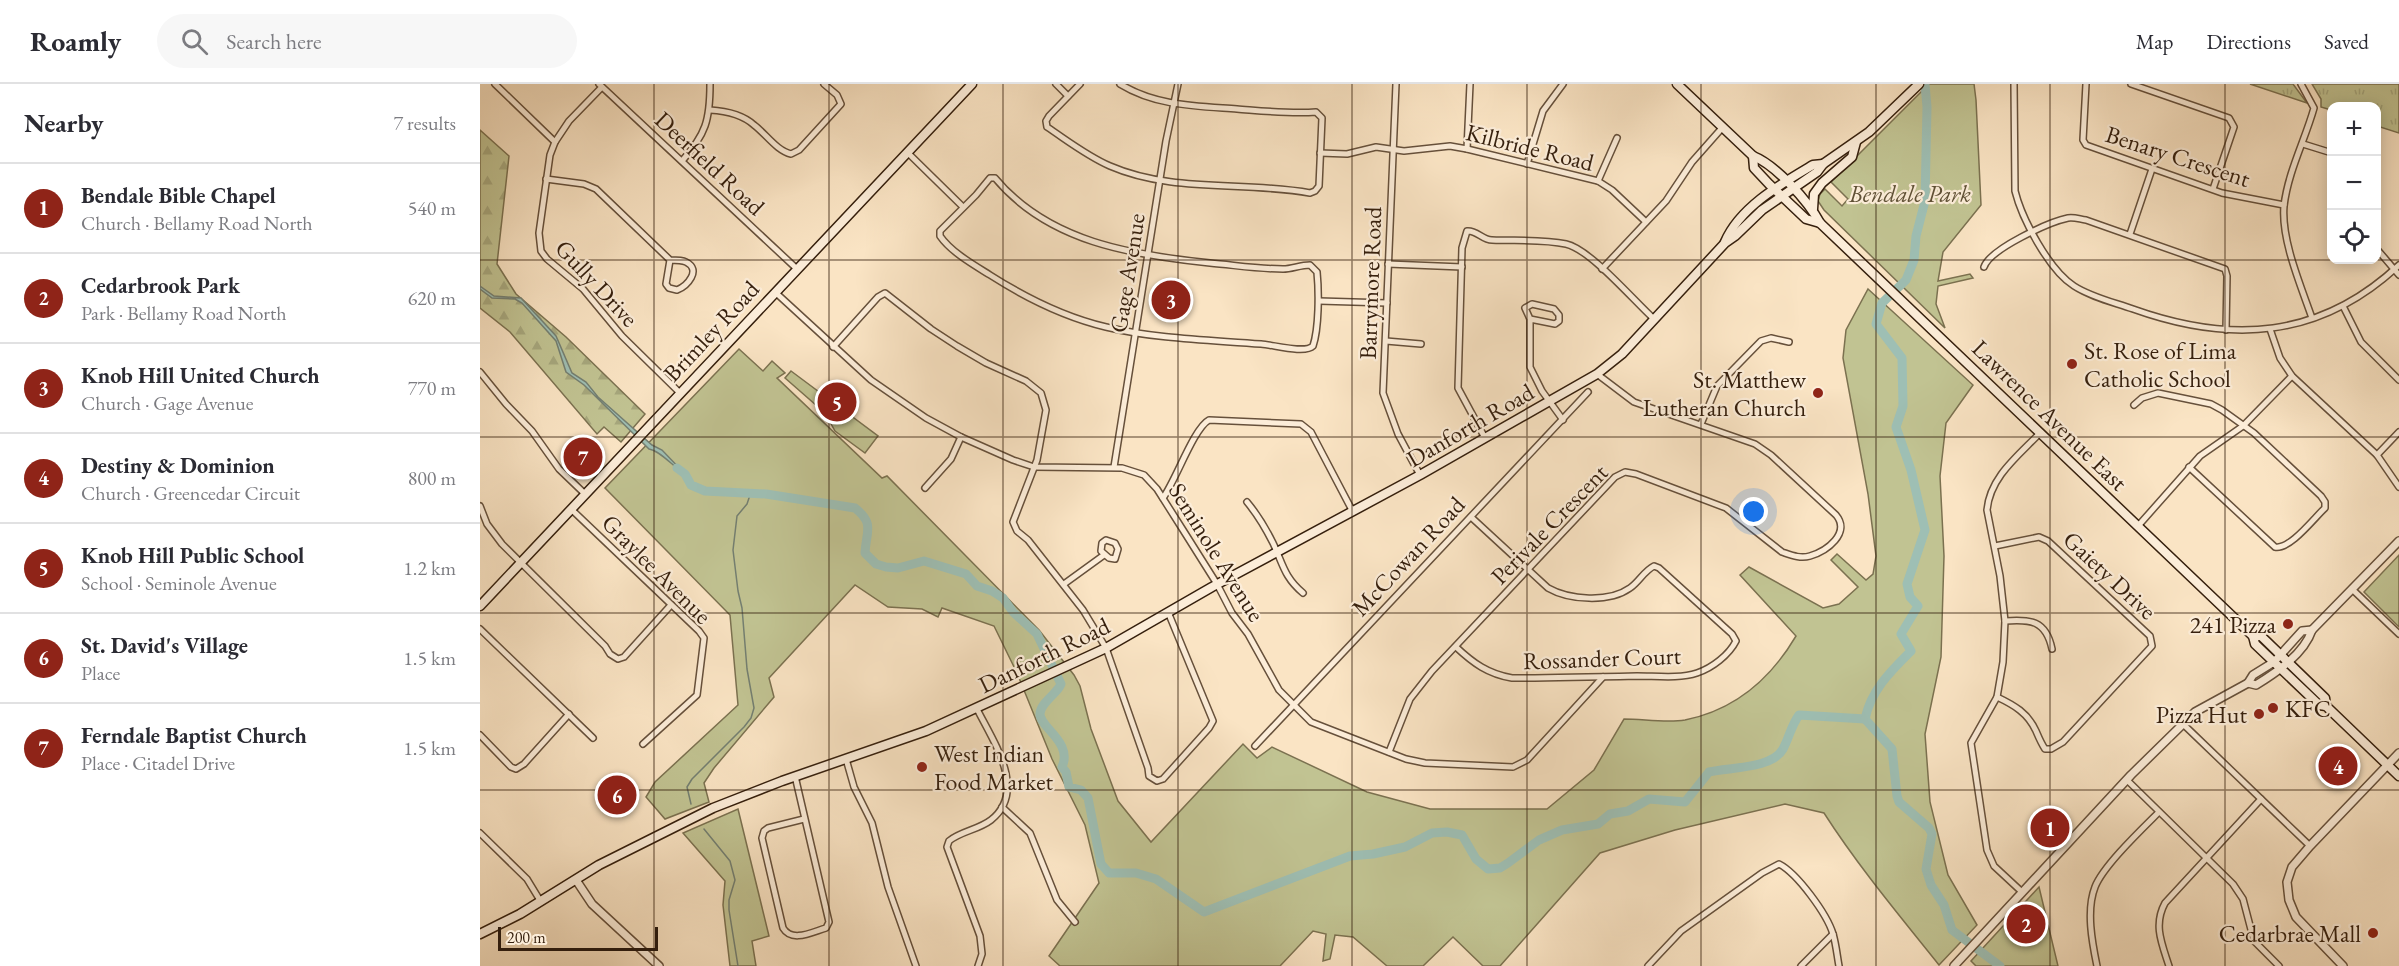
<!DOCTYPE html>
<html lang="en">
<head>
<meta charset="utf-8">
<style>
  body { margin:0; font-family:"EB Garamond",serif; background:#f7f7f7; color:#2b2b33 }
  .controls { position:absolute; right:18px; top:18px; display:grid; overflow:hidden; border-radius:12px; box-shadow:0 3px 15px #0003 }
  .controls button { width:54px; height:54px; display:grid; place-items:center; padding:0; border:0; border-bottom:2px solid #e1e1e2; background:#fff; color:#2b2b33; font:30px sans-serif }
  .scale { position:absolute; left:18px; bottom:15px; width:160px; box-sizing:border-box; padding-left:6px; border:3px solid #351f0d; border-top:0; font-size:16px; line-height:21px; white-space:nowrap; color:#351f0d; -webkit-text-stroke:4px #fcedd9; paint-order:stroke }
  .you { position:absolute; left:1274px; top:428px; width:21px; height:21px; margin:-15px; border:4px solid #fff; border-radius:50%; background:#1a73e8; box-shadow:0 0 0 9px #1a73e833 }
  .badge { display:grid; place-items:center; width:39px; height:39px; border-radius:50%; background:#8f2418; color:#fff; font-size:20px; font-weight:700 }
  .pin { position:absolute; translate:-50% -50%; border:3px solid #fff; box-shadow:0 2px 6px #0006 }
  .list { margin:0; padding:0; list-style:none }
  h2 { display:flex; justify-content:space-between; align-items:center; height:78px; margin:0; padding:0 24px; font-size:26px }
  h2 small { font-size:20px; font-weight:400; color:#7c7c81 }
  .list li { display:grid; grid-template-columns:39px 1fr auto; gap:18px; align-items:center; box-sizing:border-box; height:90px; padding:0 24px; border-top:2px solid #e1e1e2 }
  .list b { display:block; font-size:22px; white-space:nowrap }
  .list p { margin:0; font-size:20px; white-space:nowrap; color:#7c7c81 }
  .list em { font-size:20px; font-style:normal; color:#7c7c81 }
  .icon { flex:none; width:33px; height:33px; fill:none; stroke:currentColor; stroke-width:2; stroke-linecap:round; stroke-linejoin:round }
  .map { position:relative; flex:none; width:1919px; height:882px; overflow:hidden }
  header { display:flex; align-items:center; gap:36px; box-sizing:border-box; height:84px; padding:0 30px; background:#fff; border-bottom:2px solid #e1e1e2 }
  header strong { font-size:28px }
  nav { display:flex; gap:33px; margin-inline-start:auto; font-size:21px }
  .search { width:420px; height:54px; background:#f7f7f7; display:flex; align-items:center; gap:15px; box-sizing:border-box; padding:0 21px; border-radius:33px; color:#7c7c81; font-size:22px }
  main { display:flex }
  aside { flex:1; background:#fff }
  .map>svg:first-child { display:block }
</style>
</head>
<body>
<header>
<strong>Roamly</strong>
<div class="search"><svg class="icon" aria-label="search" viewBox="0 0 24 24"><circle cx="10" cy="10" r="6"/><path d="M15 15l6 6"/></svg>Search here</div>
<nav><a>Map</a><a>Directions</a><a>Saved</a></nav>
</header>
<main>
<aside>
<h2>Nearby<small>7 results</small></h2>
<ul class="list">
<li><span class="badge">1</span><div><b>Bendale Bible Chapel</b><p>Church · Bellamy Road North</p></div><em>540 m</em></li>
<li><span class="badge">2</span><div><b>Cedarbrook Park</b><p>Park · Bellamy Road North</p></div><em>620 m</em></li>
<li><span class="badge">3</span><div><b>Knob Hill United Church</b><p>Church · Gage Avenue</p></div><em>770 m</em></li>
<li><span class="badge">4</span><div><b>Destiny &amp; Dominion</b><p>Church · Greencedar Circuit</p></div><em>800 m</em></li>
<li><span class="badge">5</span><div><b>Knob Hill Public School</b><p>School · Seminole Avenue</p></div><em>1.2 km</em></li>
<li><span class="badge">6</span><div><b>St. David's Village</b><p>Place</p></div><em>1.5 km</em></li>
<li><span class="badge">7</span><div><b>Ferndale Baptist Church</b><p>Place · Citadel Drive</p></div><em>1.5 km</em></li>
</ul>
</aside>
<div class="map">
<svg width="1919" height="882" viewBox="0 0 1919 882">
  <defs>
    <pattern id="grass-tufts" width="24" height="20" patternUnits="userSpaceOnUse" patternTransform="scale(1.5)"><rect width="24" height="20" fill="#c1c392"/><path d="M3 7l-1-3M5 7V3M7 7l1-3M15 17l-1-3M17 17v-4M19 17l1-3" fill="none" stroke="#a6a77d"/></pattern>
    <pattern id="forest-firs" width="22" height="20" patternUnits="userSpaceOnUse" patternTransform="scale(1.5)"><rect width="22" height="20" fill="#c1c392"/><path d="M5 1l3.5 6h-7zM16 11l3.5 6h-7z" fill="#a6a77d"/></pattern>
  </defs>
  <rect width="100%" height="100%" fill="#fae4c4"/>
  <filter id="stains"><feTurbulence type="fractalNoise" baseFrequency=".00333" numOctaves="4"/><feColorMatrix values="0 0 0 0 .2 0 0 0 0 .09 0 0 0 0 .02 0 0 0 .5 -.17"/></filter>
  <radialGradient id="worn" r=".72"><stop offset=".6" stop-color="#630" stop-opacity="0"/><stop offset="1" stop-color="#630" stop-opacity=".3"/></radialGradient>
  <g fill="url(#grass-tufts)" stroke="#7b7150" stroke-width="1.5">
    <polygon points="1770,0 1813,0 1827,19"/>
    <polygon points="1832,0 1919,0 1919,49 1897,42 1896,22 1852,22 1851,26 1841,23 1841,15"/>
  </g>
  <polygon fill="url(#forest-firs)" stroke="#7b7150" stroke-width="1.5" points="0,46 29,72 17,180 36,210 86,253 165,330 141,358 124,343 117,350 30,248 0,224"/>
  <g fill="#c1c392" stroke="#7b7150" stroke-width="1.5">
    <polygon points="1449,0 1494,0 1496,16 1501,121 1463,168 1458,197 1490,190 1493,194 1458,202 1456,220 1465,244 1344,126 1338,117 1340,110 1345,105 1362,122 1368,115 1351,98"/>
    <path d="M 1388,205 L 1493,301 L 1466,339 L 1460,392 L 1464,472 L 1461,573 L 1445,650 L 1450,718 L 1468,791 L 1497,841 L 1459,881 C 1419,831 1378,782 1344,729 L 1305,720 L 1195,746 L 1120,769 L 1020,882 L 1003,882 L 973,853 L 943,882 L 907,882 L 873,853 L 855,851 L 850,875 L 843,877 L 846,850 L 833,847 L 800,882 L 580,882 L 569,872 L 619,799 L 605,741 L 572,675 L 537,589 L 514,542 L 462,524 L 458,533 L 442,525 L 408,523 L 375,501 L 289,594 L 294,613 L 234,684 L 224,699 L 229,718 L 185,735 L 166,713 L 175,698 L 258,621 L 250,531 L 125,404 L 259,265 L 283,287 L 292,277 L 305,289 L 297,294 L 402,394 L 407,392 L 559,546 L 594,591 L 600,602 L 611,645 L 638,717 L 671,758 L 763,660 L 777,674 L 792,663 L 887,708 L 950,725 L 1067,725 L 1114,686 L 1144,635 C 1163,635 1186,639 1205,636 C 1255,626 1290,596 1316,552 L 1260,491 L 1269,483 L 1343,524 L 1359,520 L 1378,503 L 1351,476 L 1357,470 L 1386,496 L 1393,490 L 1396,472 L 1388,410 L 1363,274 L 1366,246 Z"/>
    <polygon points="311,287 398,352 385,369 355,347 345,329 305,294"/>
    <polygon points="1919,471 1919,543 1884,508"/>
    <polygon points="258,725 289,852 272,857 276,882 250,882 243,821 245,797 203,749"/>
    <polygon points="1559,803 1578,882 1496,882 1491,877"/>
  </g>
  <path fill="#9ebfb4" stroke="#747f71" stroke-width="1.5" d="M 0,202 L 14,212 L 41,214 L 76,252 L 92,289 L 106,298 L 118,313 L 172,361 L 182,366 L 205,390 C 193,383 181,367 169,365 L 104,301 L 86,288 L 76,257 L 42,219 L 35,215 L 12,214 L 0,205 Z"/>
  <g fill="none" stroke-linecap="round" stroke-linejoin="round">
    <g stroke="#747f71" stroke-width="1.5">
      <polyline points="211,720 207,703 212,695 264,643 271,634 274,624 267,585 262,524 258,507 253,466 257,432 267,420 270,411"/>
      <polyline points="224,745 250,777 255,796 249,816 249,826 258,882"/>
    </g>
    <g stroke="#9ebfb4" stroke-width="9">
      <path d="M 197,384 L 205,390 L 211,401 L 225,407 L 286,410 L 375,424 C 395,440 386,447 385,469 L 396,480 L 406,483 L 418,484 L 444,477 L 486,490 L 497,502 L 512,507 L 523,514 L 533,528 L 557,550 L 581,600 C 577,610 560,619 560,630 C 560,644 593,658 582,683 L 586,688 L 589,703 L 601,706 L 608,714 L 621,780 L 629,789 L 656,789 L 676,795 L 724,828 L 870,772 L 893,770 L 925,763 L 952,749 L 967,748 L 982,751 L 996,775 L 1008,785 L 1020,784 L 1028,779 L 1059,756 L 1082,746 L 1118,740 L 1130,730 L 1148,727 L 1169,715 L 1205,718 L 1229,688 C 1250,683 1292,685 1303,665 C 1309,654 1311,642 1319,631 L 1385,635"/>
      <path d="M 1385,635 C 1391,606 1411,587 1431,567 L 1421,550 L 1438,522 L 1430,513 L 1427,500 L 1445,446 L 1431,386 L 1416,343 L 1423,322 L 1422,274 L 1396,240 L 1402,219 L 1426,196 L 1434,176 L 1436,152 L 1445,117 L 1447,23 L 1445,0"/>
      <polyline points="1385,635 1412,665 1417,712 1419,718 1449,744 1452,750 1446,785 1451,801 1464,821 1472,846 1520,882"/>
    </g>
    <defs>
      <g id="minor">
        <polyline points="15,0 75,58"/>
        <polyline points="119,0 317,185"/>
        <polyline points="576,0 588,12"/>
        <path d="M 600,0 L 569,32 L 566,37 L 567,43 C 588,57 607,72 630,82 C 692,109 764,97 830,109 L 835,107 L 839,102 L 842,34 L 836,28 C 810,30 783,27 757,25 C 716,22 676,22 640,0"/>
        <polyline points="916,0 903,309 918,350 940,391"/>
        <path d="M 1534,0 L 1535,107 C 1542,135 1569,186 1594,202 C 1611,213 1633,218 1653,225 C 1751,260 1840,255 1919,181"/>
        <polyline points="1606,0 1603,56 1606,61 1742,109 1804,121"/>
        <polyline points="1651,0 1749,34 1754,43 1733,105"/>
        <path d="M 1821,0 L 1834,24 C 1825,56 1808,88 1804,122 C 1801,156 1821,202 1832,234"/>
        <polyline points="122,3 89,37 75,58 70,71 59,149 61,167 67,175 103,205 142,252 200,309"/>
        <path d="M 230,26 C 246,27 262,30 274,41 C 286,50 297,67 311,70 L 319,66 L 361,20 L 357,11 L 344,0"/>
        <polyline points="1823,60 1852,69"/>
        <polyline points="987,65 990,0"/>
        <polyline points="427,68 483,123"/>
        <polyline points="840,69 867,70 896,63 924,67 970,62 987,65 1118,97 1132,106 1166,138"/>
        <path d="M 202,77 C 226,50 230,36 230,0"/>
        <polyline points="1047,80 1063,27 1083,0"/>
        <path d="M 510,94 L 515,94 C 568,158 652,171 730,179 C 754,181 778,185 803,185 C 812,185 820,181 830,181 L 837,188 C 839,208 839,244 833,262 C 825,270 794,261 781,260 C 730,256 676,255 626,243 C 584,233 546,214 510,191 C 494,181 471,168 460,152 L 460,147 L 496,111 Z"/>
        <path d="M 66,95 L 104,100 L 116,105 L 190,176 C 195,176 202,176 206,178 C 222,186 207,202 197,206 L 189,204 L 186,200 L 190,176"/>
        <polyline points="1118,97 1137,54"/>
        <polyline points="1650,150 1672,85"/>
        <polyline points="1896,164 1919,191"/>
        <polyline points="908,180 982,183"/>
        <path d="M 1504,183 C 1510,165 1569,138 1588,134 C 1594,133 1599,135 1606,136 L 1745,185 L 1747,192 L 1746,246"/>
        <polyline points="1122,185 1186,117 1212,78 1242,44"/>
        <polyline points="295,208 391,296 446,334 481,353 533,376 554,383 642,384 664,391 677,405 703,446 737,500 752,529 768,550 799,606 831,638 926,675 945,679 1033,683 1047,676 1123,593"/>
        <polyline points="839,217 907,219"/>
        <polyline points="1863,222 1881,258 1919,296"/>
        <polyline points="1050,235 1075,240 1079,237 1079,231 1074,225 1052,220 1045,224 1050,235 1050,283 1062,307 1083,336"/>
        <polyline points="1790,245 1800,274 1812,292 1897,371 1919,403"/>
        <polyline points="906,257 941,260"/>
        <polyline points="353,263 398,213 405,209 451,245 477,262 506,279 546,297 561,309 566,326 557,376 533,438 537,447 548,456 603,526 626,564 668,684 669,692 677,697 683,695 729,644 733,637 688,528"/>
        <polyline points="0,288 26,320 52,347 79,385 105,410"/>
        <path d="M 1654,321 L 1662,314 L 1678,309 L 1731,320 L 1742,326 L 1774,349 L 1841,412 L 1845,418 L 1845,424 C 1834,434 1810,466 1795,463 L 1709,383"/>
        <polyline points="1221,340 1237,302 1281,257 1291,254 1309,258"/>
        <path d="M 1005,354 L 978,304 L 982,164 L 987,147 C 997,146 1002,156 1012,156 C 1036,157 1063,155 1086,160 C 1110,165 1154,217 1174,235"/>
        <polyline points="1897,371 1919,348"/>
        <polyline points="634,383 686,57 698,0"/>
        <polyline points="445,404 471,375 481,353"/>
        <path d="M 683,414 C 696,396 714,344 729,336 L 821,340 L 831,348 L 873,428"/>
        <path d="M 767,418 C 777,430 786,445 793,459 C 803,480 804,493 823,509"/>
        <polyline points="0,422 7,440 22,460 125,562 130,570 138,575 144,573 191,521"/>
        <polyline points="91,425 219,547 224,554 217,611 163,660"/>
        <polyline points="1658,442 1720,372 1763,342 1812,292"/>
        <polygon points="626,456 635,459 638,465 635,475 629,474 621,467 622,459"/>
        <path d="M 1515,462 L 1559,453 L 1568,457 L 1670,552 L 1672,562 L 1583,658 L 1571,665 L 1565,665 C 1561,659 1559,654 1556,647 C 1548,629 1534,621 1517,613"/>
        <polyline points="584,500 624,471"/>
        <polyline points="1873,506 1919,550"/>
        <path d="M 1525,537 C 1550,535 1566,536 1572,565"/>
        <polyline points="0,545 113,654"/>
        <path d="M 976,563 C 993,579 1008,590 1032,594 C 1073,594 1115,593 1157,592 C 1176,592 1199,595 1217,589 C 1232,584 1249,571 1256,557 L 1252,550 L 1179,484 L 1174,482 C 1164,487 1159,498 1150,504 C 1129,519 1089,516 1068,504 L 991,433"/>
        <path d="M 497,625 C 513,657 548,707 511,736 C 498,746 481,747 469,757 L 467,763 L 500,852 L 502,870 L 498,882"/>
        <polyline points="1703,640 1830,762"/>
        <polyline points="0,651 31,683 36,685 44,680 89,630"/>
        <polyline points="775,662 1108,308"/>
        <path d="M 909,668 L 930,615 L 952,587 L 1135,393 L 1145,388 L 1156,390 L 1246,424 L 1302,468 C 1311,471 1320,475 1330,472 C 1347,467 1371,449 1356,431 L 1291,371 L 1275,360 L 1154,318 L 1117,290"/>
        <polyline points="366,675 374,703 392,739 408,803 436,882"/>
        <path d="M 315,692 L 349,838 L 346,844 C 332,848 312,859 303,844 L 282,754 L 284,747 L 288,744 L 324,735"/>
        <polyline points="1647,696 1753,800 1763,815 1774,857 1799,882"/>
        <polyline points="522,723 550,749 577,816 595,838"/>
        <polyline points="0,749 47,795 61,818"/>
        <path d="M 1542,808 L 1514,782 L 1507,766 L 1491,659 L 1517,613 L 1523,578 L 1525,537 L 1520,492 L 1507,426 C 1510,393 1538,372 1560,349"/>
        <path d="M 1168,882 L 1201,847 L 1282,789 L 1299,780 C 1317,789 1347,830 1353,850 C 1356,860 1357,871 1359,882"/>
        <polyline points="1321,882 1353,850"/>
        <path d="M 1617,882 C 1612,858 1606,826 1615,803 C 1623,782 1662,745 1679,728"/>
        <path d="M 1689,882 C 1682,860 1673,841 1685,819 L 1781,715"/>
      </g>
      <g id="tertiary">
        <path d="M 1768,599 L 1776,601 C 1797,588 1824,570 1832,546 L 1919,457"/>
        <polyline points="96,796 112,820 179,882"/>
        <polyline points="1474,882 1651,691 1703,640 1715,628 1768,599 1773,591 1794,578 1822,547 1832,546"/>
        <polyline points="1863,882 1816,833 1809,816 1807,798 1812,783 1830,762 1919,669"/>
      </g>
      <g id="secondary">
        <path d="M 1197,0 L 1273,72 C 1296,81 1328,117 1340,139 L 1773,552 L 1775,560 L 1839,621 L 1846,622 L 1919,692"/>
        <polyline points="1273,72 1274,84 1289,100 1326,135 1340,139"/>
        <polyline points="1333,125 1334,110 1342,99 1372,73 1376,58"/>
        <path d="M 1245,158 C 1260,123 1301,100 1333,81 L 1343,80"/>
        <polyline points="0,522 492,0"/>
        <polyline points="1773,552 1781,552 1845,614 1846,622"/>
        <polyline points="0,850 40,830 119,781 233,724 302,697 446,647 626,564 732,503 940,391 1117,290 1142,270 1245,159 1255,152 1282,126 1337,88 1343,80 1389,48 1439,0"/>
      </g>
    </defs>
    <use href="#minor" stroke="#66503b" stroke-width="8"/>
    <use href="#tertiary" stroke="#66503b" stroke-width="10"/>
    <use href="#secondary" stroke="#351f0d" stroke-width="11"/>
    <use href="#minor" stroke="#fcedd9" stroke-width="5"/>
    <use href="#tertiary" stroke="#fcedd9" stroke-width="7"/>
    <use href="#secondary" stroke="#fcedd9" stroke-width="8"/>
  </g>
  <path fill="none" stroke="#351f0d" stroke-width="1.5" stroke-opacity="0.55" d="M 174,0 L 174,882M 349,0 L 349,882M 523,0 L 523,882M 698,0 L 698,882M 872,0 L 872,882M 1047,0 L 1047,882M 1221,0 L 1221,882M 1396,0 L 1396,882M 1570,0 L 1570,882M 1745,0 L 1745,882M 0,176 L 1919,176M 0,353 L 1919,353M 0,529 L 1919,529M 0,706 L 1919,706"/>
  <g fill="#8f2418" stroke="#fcedd9" stroke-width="2">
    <circle cx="1592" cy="280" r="6"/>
    <circle cx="1338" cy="309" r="6"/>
    <circle cx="1808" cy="540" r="6"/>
    <circle cx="1793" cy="624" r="6"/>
    <circle cx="1779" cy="630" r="6"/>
    <circle cx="442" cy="683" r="6"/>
    <circle cx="1893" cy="849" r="6"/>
  </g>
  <g text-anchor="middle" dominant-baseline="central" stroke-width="4.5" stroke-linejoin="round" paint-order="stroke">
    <g font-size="24" fill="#351f0d" stroke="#fcedd9">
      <text transform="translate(1050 63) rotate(14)">Kilbride Road</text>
      <text transform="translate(1698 72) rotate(18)">Benary Crescent</text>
      <text transform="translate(230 79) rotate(43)">Deerfield Road</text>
      <text transform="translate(647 189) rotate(-81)">Gage Avenue</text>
      <text transform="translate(117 199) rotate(47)">Gully Drive</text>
      <text transform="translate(890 199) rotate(-88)">Barrymore Road</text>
      <text transform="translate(231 247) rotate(-47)">Brimley Road</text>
      <text transform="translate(1570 331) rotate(44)">Lawrence Avenue East</text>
      <text transform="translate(990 341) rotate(-30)">Danforth Road</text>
      <text transform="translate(1069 440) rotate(-46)">Perivale Crescent</text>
      <text transform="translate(737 468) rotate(58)">Seminole Avenue</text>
      <text transform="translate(928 472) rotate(-47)">McCowan Road</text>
      <text transform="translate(177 485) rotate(45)">Graylee Avenue</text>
      <text transform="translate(1630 491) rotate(43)">Gaiety Drive</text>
      <text transform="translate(564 571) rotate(-26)">Danforth Road</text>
      <text transform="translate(1122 574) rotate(-2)">Rossander Court</text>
    </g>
    <g font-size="24" font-style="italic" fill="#5f5035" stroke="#fcedd9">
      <text x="1430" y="109">Bendale Park</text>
    </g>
    <g font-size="24" fill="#351f0d" stroke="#fcedd9" text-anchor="end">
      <text x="1604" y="266" text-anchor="start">St. Rose of Lima<tspan x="1604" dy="28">Catholic School</tspan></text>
      <text x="1326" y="295">St. Matthew<tspan x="1326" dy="28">Lutheran Church</tspan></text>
      <text x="1796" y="540">241 Pizza</text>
      <text x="1805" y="624" text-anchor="start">KFC</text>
      <text x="1767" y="630">Pizza Hut</text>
      <text x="454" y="669" text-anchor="start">West Indian<tspan x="454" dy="28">Food Market</tspan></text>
      <text x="1881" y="849">Cedarbrae Mall</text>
    </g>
  </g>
  <rect width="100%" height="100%" filter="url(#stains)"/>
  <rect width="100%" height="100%" fill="url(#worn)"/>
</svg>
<div class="controls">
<button>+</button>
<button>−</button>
<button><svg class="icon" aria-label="locate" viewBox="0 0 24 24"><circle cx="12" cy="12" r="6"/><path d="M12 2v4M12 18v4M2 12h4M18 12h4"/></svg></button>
</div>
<div class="scale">200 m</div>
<div class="you"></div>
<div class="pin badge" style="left:1570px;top:744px">1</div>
<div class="pin badge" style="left:1546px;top:840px">2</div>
<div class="pin badge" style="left:691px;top:216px">3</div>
<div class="pin badge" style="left:1858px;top:682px">4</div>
<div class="pin badge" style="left:357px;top:318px">5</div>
<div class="pin badge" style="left:137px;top:711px">6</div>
<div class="pin badge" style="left:103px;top:373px">7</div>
</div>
</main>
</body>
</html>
